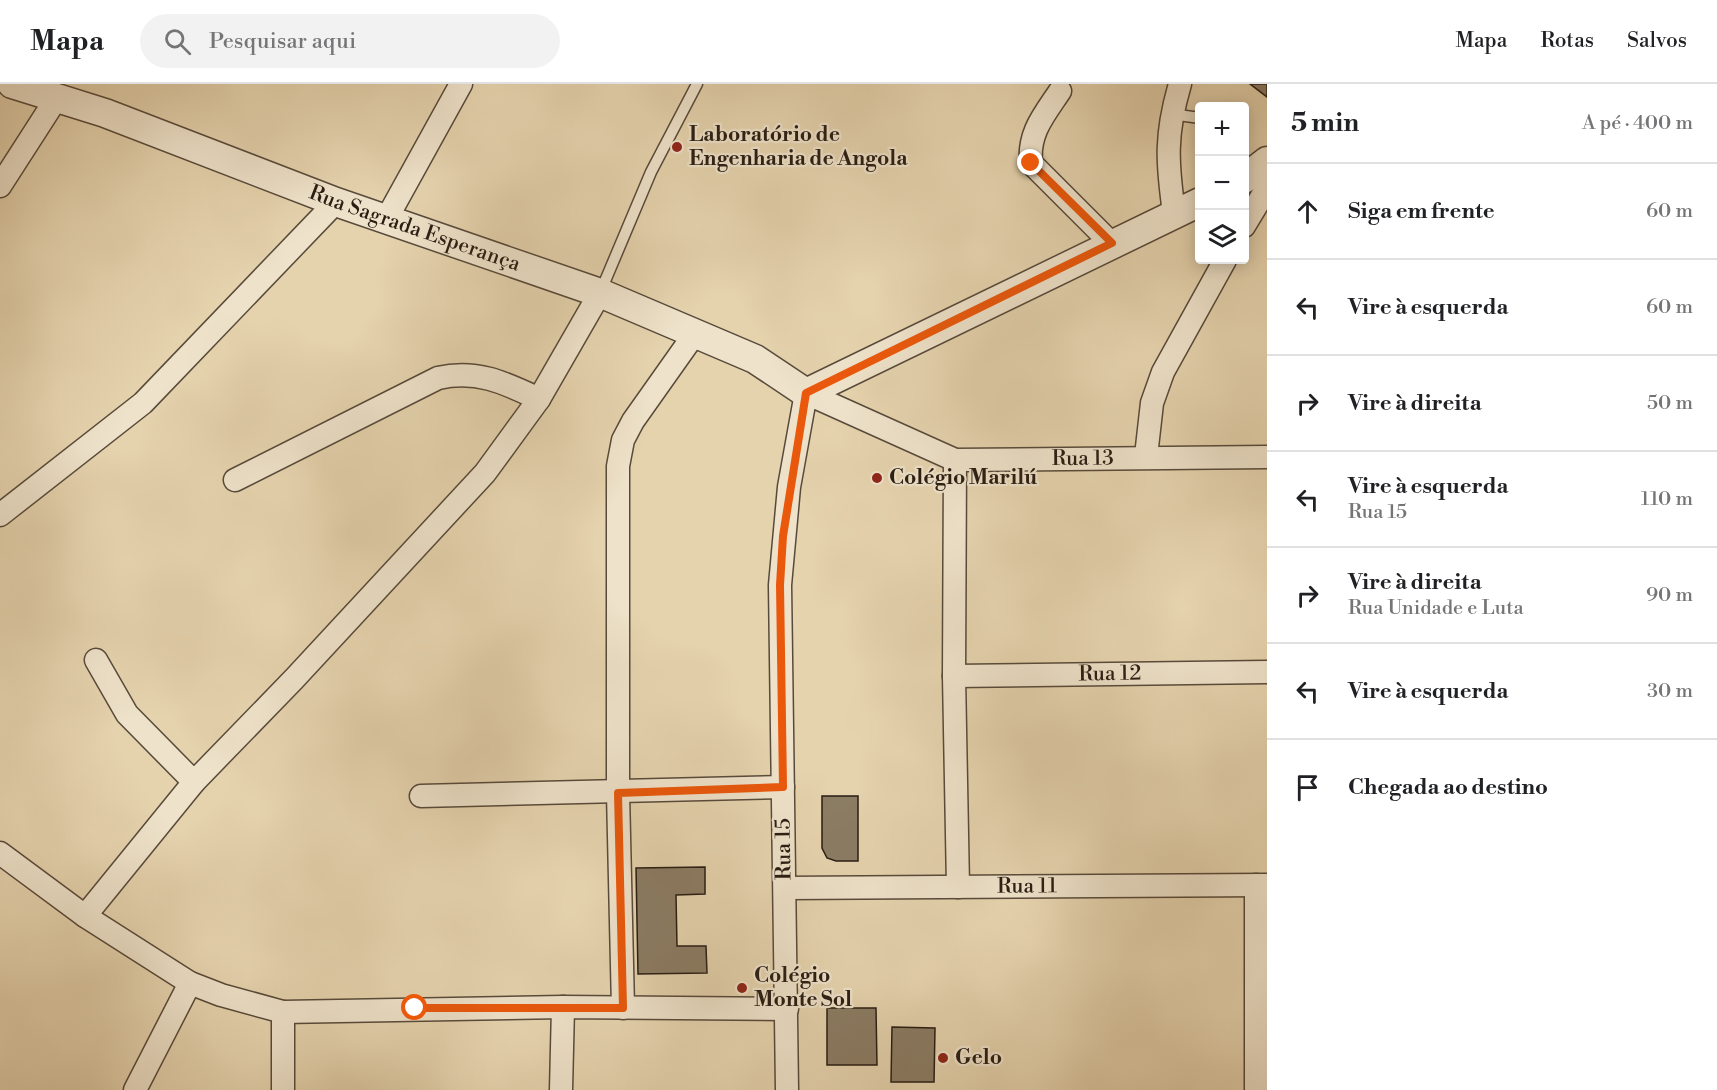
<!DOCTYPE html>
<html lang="pt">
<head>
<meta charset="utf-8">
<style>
  body { margin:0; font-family:"Libre Bodoni",serif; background:#f2f2f2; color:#202124 }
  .controls { position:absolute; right:18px; top:18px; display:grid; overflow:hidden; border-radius:6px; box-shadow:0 3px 15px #0003 }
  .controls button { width:54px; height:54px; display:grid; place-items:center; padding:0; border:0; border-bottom:2px solid #e0e0e0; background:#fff; color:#202124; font:30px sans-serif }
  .stop { position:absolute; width:18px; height:18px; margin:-14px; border:4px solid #ea580c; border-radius:50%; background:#fff }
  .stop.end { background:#ea580c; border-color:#fff; box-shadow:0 2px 6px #0008 }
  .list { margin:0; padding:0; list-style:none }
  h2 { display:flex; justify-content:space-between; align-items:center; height:78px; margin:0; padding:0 24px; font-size:26px }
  h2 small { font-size:20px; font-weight:400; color:#757577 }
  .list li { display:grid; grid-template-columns:39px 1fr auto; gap:18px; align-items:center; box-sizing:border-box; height:96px; padding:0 24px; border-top:2px solid #e0e0e0 }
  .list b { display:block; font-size:22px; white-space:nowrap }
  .list p { margin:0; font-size:20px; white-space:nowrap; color:#757577 }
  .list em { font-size:20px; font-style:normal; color:#757577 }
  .icon { flex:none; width:33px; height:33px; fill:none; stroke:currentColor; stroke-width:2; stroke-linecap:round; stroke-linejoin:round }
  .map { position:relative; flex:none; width:1267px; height:1006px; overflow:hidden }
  header { display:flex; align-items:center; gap:36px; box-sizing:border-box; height:84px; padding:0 30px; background:#fff; border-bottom:2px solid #e0e0e0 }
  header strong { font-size:28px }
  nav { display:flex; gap:33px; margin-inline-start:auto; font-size:21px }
  .search { width:420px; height:54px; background:#f2f2f2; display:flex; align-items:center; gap:15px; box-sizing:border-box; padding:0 21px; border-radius:33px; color:#757577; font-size:22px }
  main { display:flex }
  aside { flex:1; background:#fff }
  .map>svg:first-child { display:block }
</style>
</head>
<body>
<header>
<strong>Mapa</strong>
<div class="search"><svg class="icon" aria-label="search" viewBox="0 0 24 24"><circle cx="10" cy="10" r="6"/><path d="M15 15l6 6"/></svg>Pesquisar aqui</div>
<nav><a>Mapa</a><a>Rotas</a><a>Salvos</a></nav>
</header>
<main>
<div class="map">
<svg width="1267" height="1006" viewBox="0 0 1267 1006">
  <rect width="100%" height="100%" fill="#e5d3ae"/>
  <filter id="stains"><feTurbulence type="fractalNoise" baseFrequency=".00333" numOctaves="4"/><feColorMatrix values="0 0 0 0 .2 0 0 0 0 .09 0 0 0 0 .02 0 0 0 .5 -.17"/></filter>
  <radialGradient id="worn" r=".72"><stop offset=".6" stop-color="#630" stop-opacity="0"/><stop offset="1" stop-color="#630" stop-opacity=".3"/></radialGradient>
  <g fill="#8b7c64" stroke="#291d13" stroke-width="1.5">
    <polygon points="1250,0 1267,0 1267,13"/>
    <polygon points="822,712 858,712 858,777 836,777 827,774 822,764"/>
    <polygon points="705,783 705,810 676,811 677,862 706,862 707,889 638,890 636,784"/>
    <polygon points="827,924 876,924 877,981 827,981"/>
    <polygon points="892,943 935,944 934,998 891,998"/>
  </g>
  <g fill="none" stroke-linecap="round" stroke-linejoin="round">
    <defs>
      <g id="service">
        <polyline points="1171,30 1200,34"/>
        <polyline points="600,209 651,88 697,0"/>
      </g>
      <g id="minor">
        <path d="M 1060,7 C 1044,31 1028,49 1031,79 L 1111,159"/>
        <polyline points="0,102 56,15"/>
        <path d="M 1174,129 C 1167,78 1165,51 1180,0"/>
        <polyline points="387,134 461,0"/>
        <polyline points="1244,142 1267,104"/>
        <polyline points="1146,372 1152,319 1163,288 1225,176"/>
        <polyline points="955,376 954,592 958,803"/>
        <path d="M 235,396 L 438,294 C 477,285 505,299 539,315"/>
        <polyline points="0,431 143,319 336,118"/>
        <polyline points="96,576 127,630 194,698"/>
        <path id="s1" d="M 954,592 L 1267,588"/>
        <polyline points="421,712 783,703"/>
        <polyline points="0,769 85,832 190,899 221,911 283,928 563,923 787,925"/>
        <polyline points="1256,801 1256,1006"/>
        <path id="s2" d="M 785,804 L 1267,801"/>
        <polyline points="85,832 194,698 294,595 485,389 539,315 600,209"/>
        <polyline points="623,924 618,709 618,382 623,356 633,337 696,248"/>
        <polyline points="283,928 283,1006"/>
        <polyline points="135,1006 190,899"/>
        <polyline points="561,1006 563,923"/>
        <path id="s3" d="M 787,1006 L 780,501 L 789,403 L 806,309 L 955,376 L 1267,373"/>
      </g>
      <g id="tertiary">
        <path id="s4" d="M 12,0 L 105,29 L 336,118 L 600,209 L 755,275 L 806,309 L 1200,118"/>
        <polyline points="1244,95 1267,77"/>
      </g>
    </defs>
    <use href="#service" stroke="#584a3a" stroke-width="13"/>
    <use href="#minor" stroke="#584a3a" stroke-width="25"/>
    <use href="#tertiary" stroke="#584a3a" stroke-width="31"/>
    <use href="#service" stroke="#eee2ca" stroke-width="10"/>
    <use href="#minor" stroke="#eee2ca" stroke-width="22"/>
    <use href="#tertiary" stroke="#eee2ca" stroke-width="28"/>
  </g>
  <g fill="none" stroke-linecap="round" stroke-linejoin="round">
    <polyline stroke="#ea580c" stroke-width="8" points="415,924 623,924 618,709 783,703 780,501 783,452 806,309 1112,159 1031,79"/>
  </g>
  <g fill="#8f2418" stroke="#eee2ca" stroke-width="2">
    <circle cx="677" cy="63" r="6"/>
    <circle cx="877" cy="394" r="6"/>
    <circle cx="742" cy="904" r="6"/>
    <circle cx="943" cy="974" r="6"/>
  </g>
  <g text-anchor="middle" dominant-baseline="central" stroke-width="4.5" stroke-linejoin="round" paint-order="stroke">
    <g font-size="21" font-weight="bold" fill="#291d13" stroke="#eee2ca" text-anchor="start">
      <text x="689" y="51">Laboratório de<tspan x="689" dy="24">Engenharia de Angola</tspan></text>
      <text x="889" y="394">Colégio Marilú</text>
      <text x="754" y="892">Colégio<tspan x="754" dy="24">Monte Sol</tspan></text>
      <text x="955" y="974">Gelo</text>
    </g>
    <g font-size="21" fill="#291d13" stroke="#eee2ca">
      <text stroke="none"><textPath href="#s4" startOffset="428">Rua Sagrada Esperança</textPath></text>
      <text stroke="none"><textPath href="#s3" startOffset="990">Rua 13</textPath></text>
      <text stroke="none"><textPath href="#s1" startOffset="156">Rua 12</textPath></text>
      <text transform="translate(784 765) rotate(-91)">Rua 15</text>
      <text stroke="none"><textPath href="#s2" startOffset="242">Rua 11</textPath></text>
    </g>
  </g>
  <rect width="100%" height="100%" filter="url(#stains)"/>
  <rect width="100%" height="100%" fill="url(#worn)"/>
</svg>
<div class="controls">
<button>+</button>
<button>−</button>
<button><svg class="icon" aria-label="layers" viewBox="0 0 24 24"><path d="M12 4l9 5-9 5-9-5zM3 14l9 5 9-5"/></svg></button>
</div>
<div class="stop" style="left:415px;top:924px"></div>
<div class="stop end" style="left:1031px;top:79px"></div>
</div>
<aside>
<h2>5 min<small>A pé · 400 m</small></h2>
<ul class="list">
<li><svg class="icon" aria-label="ahead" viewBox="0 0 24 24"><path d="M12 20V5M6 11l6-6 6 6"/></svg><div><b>Siga em frente</b></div><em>60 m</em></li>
<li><svg class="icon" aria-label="left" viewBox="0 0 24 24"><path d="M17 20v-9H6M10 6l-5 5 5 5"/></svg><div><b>Vire à esquerda</b></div><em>60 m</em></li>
<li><svg class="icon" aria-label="right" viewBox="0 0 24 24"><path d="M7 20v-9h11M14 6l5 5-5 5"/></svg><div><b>Vire à direita</b></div><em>50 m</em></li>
<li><svg class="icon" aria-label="left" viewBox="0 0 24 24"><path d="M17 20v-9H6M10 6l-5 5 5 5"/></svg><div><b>Vire à esquerda</b><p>Rua 15</p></div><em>110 m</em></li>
<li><svg class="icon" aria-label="right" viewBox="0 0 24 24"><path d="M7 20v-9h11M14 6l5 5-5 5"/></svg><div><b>Vire à direita</b><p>Rua Unidade e Luta</p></div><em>90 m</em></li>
<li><svg class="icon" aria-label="left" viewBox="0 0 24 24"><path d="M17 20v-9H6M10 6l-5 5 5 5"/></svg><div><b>Vire à esquerda</b></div><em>30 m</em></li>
<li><svg class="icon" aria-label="arrive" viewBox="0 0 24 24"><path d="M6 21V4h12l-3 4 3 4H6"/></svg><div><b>Chegada ao destino</b></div></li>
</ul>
</aside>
</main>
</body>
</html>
